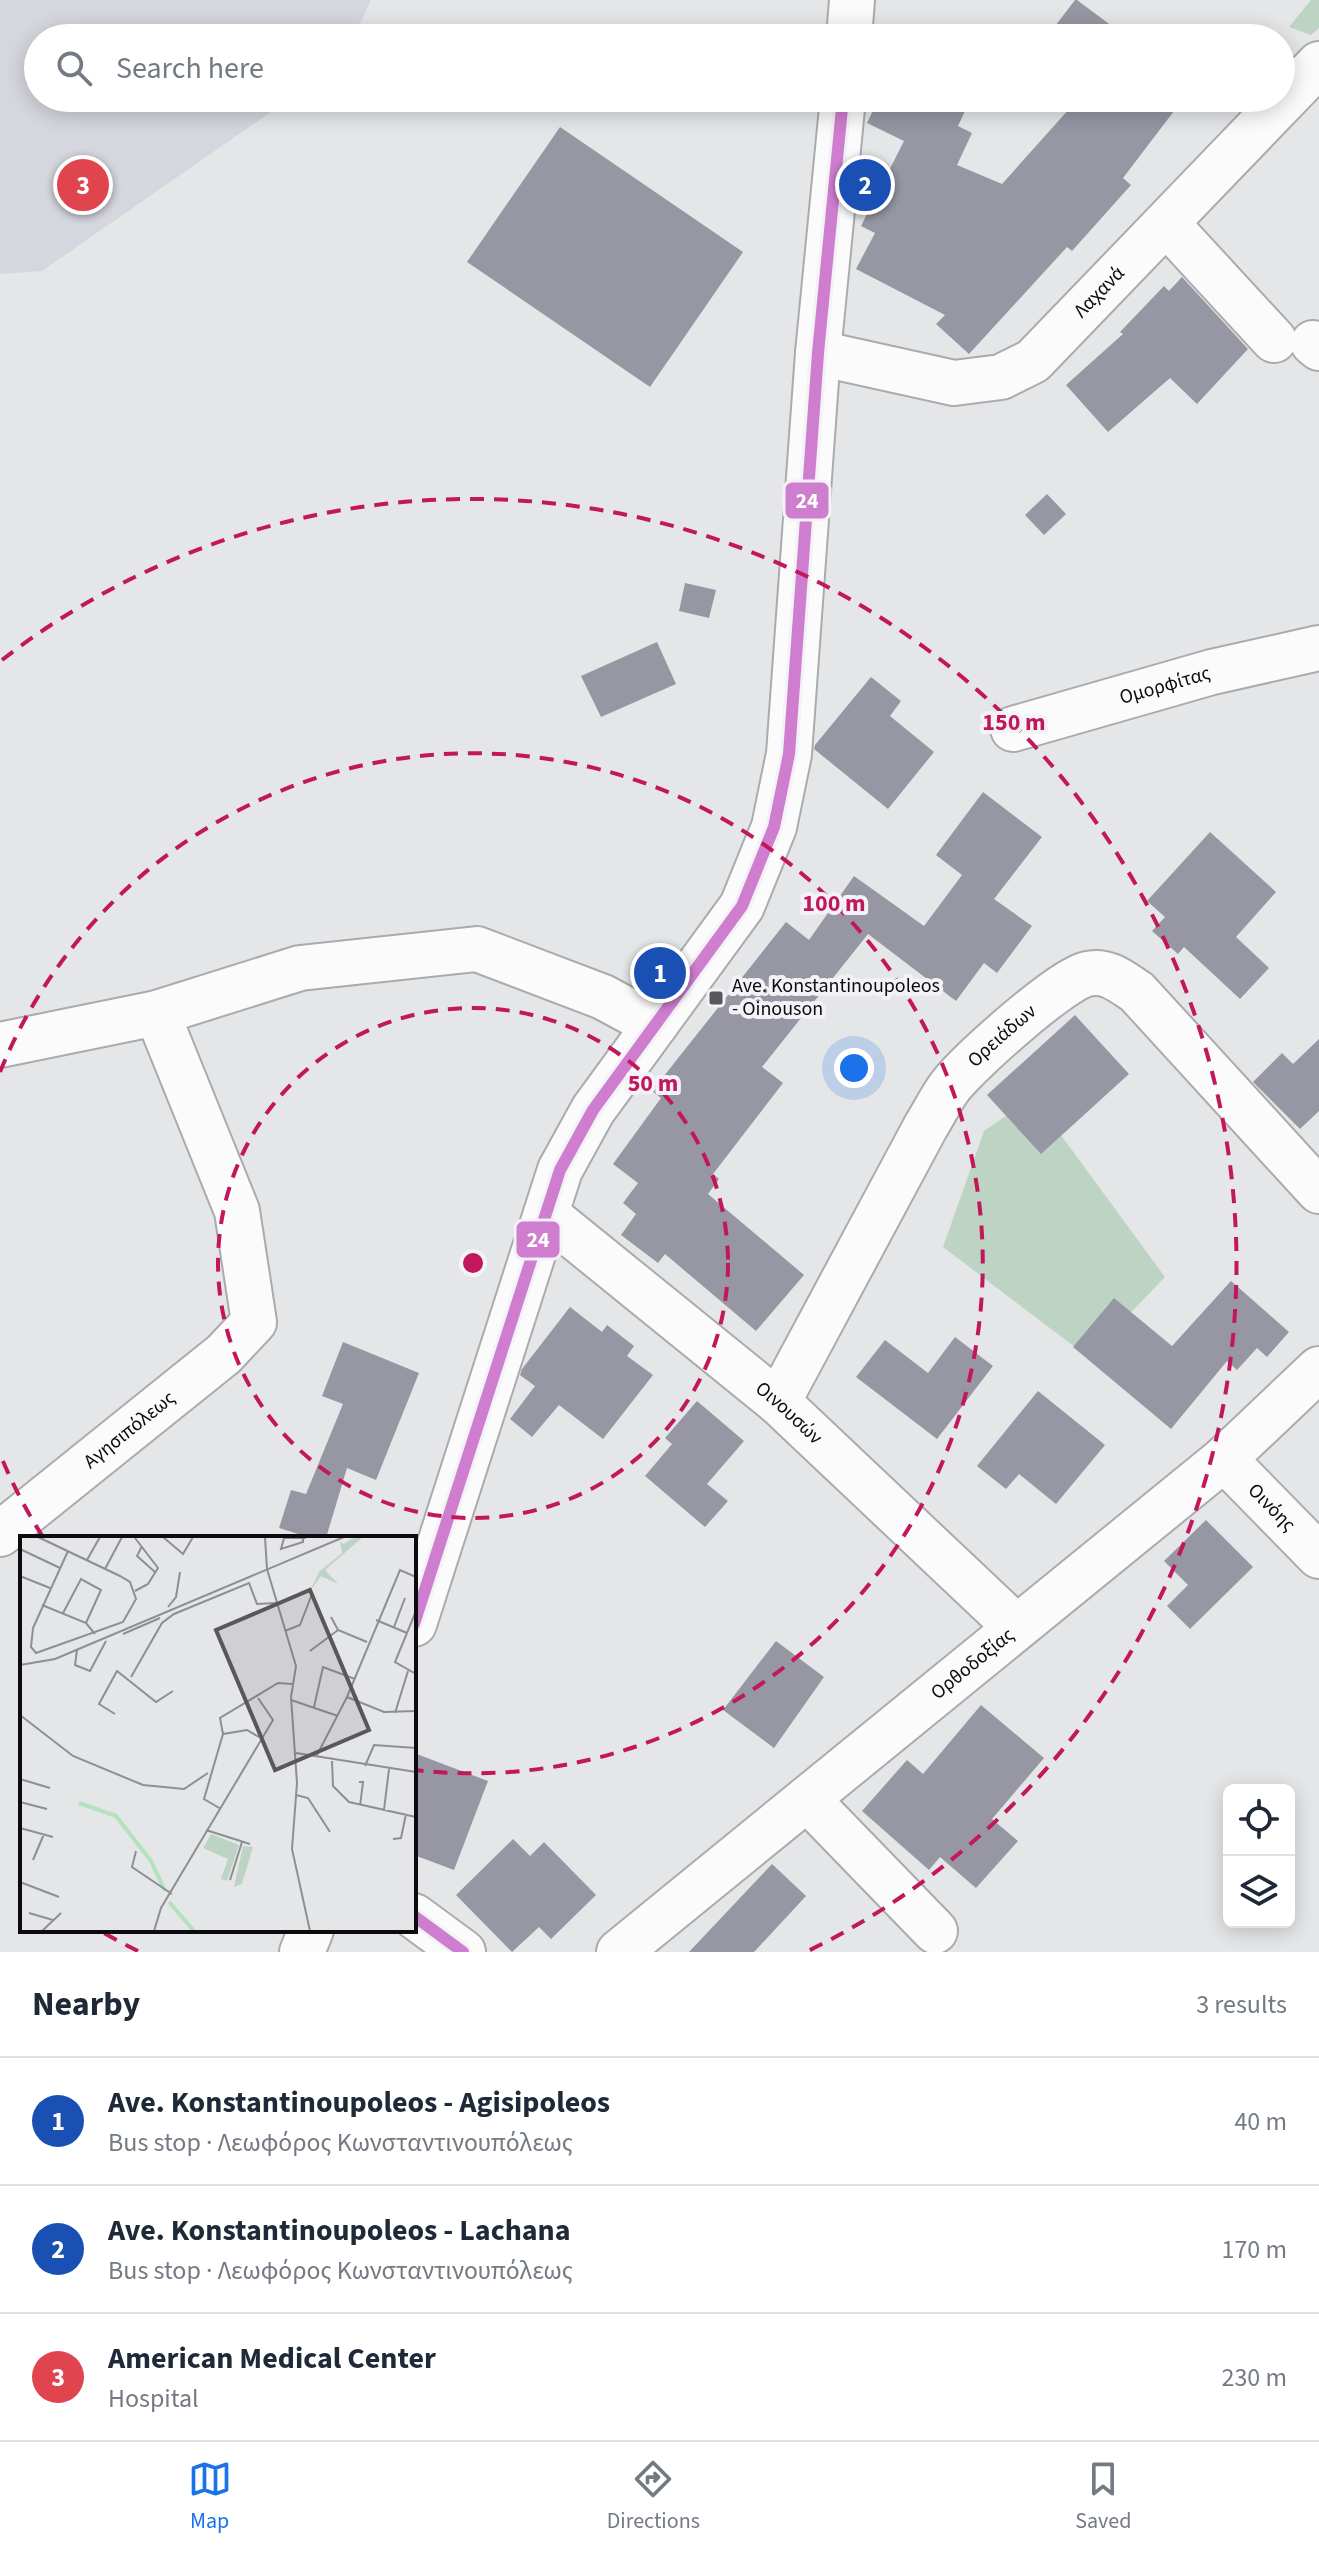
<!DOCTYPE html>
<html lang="en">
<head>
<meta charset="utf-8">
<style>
  body { margin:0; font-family:"Source Sans 3",sans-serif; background:#f6f6f7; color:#1f2937 }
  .controls { position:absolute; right:24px; bottom:24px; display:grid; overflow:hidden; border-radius:12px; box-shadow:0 4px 20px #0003 }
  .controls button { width:72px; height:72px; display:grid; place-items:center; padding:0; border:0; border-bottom:2px solid #e0e1e3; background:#fff; color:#1f2937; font:40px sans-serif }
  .you { position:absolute; left:854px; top:1068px; width:28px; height:28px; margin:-20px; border:6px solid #fff; border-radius:50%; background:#1a73e8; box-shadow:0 0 0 12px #1a73e833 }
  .badge { display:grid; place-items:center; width:52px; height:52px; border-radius:50%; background:#1a73e8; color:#fff; font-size:26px; font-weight:700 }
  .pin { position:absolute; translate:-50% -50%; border:4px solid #fff; box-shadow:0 2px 8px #0006 }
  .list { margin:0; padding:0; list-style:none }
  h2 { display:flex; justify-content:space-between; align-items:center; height:104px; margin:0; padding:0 32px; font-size:34px }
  h2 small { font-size:26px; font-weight:400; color:#747a83 }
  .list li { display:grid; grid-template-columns:52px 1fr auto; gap:24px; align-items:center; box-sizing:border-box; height:128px; padding:0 32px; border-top:2px solid #e0e1e3 }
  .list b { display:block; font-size:30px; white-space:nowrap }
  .list p { margin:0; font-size:26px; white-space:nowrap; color:#747a83 }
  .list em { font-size:26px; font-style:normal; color:#747a83 }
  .icon { flex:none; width:44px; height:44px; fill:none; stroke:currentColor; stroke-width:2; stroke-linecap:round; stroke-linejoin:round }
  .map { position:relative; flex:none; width:1319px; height:1952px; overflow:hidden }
  .search { position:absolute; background:#fff; box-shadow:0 4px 20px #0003; left:24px; right:24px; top:24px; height:88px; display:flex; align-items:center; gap:20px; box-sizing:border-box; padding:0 28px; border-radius:44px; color:#747a83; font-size:30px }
  .sheet { height:488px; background:#fff }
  nav { display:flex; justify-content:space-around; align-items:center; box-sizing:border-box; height:112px; border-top:2px solid #e0e1e3; background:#fff; font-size:22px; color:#747a83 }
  nav a { display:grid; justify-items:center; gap:4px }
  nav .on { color:#1a73e8 }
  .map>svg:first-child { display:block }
</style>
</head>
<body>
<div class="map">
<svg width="1319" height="1952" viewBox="0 0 1319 1952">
  <rect width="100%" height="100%" fill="#e5e6e8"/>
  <polygon fill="#d6d7de" points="0,0 371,0 353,38 38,38 38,98 291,98 42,271 0,274"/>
  <g fill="#bdd4c4">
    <polygon points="1311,0 1319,0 1319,28 1311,35 1289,27"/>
    <polygon points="1033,1097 1165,1277 1088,1357 943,1247 984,1131"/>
  </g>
  <g fill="#9797a4">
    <polygon points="1075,0 1077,0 1128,38 1046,38"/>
    <polygon points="879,98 971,98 958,126 972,133 957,165 1002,184 1079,98 1184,98 1123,178 1131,185 1072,251 1067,247 969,354 936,324 945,315 856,269 875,233 861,226 904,141 867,123"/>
    <polygon points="560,127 743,252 650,387 467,262"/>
    <polygon points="1182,277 1248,349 1197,404 1170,378 1108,432 1066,385 1123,334 1120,332 1164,286 1169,291"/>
    <polygon points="1047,494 1066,514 1044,535 1025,515"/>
    <polygon points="685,583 716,590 709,618 679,611"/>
    <polygon points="657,642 676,684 601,717 581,676"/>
    <polygon points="871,677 901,701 890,716 934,752 888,809 814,749 815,745"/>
    <polygon points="983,792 1042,837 994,899 1032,926 997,973 984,963 956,1001 868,934 762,1067 783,1083 713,1174 719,1179 708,1194 804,1275 756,1331 665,1254 658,1263 621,1235 636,1214 623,1203 638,1183 613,1164 661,1098 652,1091 786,922 809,940 854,876 924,926 962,875 936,855"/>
    <polygon points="1210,832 1276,892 1236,937 1269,968 1240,999 1184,947 1178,954 1152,931 1165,917 1147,901"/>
    <polygon points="1075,1015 1129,1074 1041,1154 987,1095"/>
    <polygon points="1319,1039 1319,1111 1300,1129 1253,1082 1282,1053 1293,1064"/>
    <polygon points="1231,1281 1289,1332 1267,1357 1257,1348 1237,1370 1227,1361 1171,1429 1073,1347 1114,1298 1172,1346"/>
    <polygon points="570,1307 602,1332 607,1325 634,1346 627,1356 653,1375 603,1439 559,1405 532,1437 510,1419 535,1386 520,1375 522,1369"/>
    <polygon points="955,1337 993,1366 937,1439 856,1377 885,1340 928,1373"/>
    <polygon points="343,1342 419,1373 376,1480 347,1468 326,1538 311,1538 279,1528 291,1490 306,1494 343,1404 322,1396"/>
    <polygon points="1038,1391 1105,1445 1056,1504 1019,1474 1006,1489 977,1466"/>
    <polygon points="697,1401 744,1441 707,1484 728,1501 705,1527 645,1476 672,1444 665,1438"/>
    <polygon points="1206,1520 1253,1567 1190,1629 1167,1606 1188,1585 1164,1561"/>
    <polygon points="776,1641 824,1677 774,1748 723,1710"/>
    <polygon points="981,1705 1044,1758 992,1819 1018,1841 976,1888 940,1857 929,1870 862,1811 907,1760 923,1774"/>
    <polygon points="414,1753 488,1781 454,1870 414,1855"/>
    <polygon points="513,1839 530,1856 544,1842 596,1895 551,1939 539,1927 512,1952 456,1895"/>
    <polygon points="772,1864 806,1896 754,1952 689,1952"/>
  </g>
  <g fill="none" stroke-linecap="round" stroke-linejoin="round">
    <defs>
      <g id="minor">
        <polyline points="849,38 852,0"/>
        <polyline points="1167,224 1274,340"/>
        <polyline points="1313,343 1319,348"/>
        <path id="s1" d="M 818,353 L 954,383 L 1001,377 L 1033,361 L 1319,64"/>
        <path id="s2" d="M 1013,729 L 1212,672 L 1319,648"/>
        <polyline points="0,1045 157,1013 300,968 477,949 603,997 655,1025"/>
        <path id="s3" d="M 546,1214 L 778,1402 L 1016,1627"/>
        <path id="s4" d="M 778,1402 L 926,1126 C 935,1112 942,1096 952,1084 C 972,1060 1059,981 1087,974 C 1107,969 1122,982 1137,992 L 1319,1191"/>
        <path id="s5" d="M 1224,1459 L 1319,1556"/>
        <path id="s6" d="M 0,1534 L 224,1354 L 254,1322 L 237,1211 L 157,1013"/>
        <polyline points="414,1624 560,1170 593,1110 742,906 774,827 789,754 818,353 843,98"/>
        <polyline points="807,1799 935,1931"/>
        <polyline points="414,1916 463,1952"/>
        <polyline points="302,1952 311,1930"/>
        <path id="s7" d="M 619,1952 L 1224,1459 L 1319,1369"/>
      </g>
    </defs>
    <use href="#minor" stroke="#aaabad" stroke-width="48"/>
    <use href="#minor" stroke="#fbfbfc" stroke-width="44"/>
    <defs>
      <g id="bus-1">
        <polyline points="414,1624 560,1170 593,1110 742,906 774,827 789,754 818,353 843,98"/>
        <polyline points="414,1916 463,1952"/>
      </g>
    </defs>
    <use href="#bus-1" stroke="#f2f2f7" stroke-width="18"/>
    <use href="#bus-1" stroke="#ce7dcf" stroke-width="12"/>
  </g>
  <g fill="none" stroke="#c2185b" stroke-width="4" stroke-dasharray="14 10">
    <circle cx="473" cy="1263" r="255"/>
    <path d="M43 1537A510 510 0 0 1 0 1454M0 1072A510 510 0 1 1 415 1770"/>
    <path d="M138 1951A765 765 0 0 1 102 1932M2 660A765 765 0 1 1 808 1951"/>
  </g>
  <rect fill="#58585a" stroke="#f2f2f7" stroke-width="3" x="708" y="990" width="16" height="16" rx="4"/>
  <g text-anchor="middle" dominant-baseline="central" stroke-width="8" stroke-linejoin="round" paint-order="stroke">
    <g font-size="20" fill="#0c0c0e" stroke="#f2f2f7">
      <text stroke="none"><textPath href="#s1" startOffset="318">Λαχανά</textPath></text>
      <text stroke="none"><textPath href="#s2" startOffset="158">Ομορφίτας</textPath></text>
      <text stroke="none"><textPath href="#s4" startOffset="432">Ορειάδων</textPath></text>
      <text stroke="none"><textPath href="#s3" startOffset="314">Οινουσών</textPath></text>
      <text stroke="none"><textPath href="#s6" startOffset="166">Αγησιπόλεως</textPath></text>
      <text stroke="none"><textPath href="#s5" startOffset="68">Οινόης</textPath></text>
      <text stroke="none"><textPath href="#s7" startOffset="456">Ορθοδοξίας</textPath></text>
    </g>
    <g font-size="20" fill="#0c0c0e" stroke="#f2f2f7" text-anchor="start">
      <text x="732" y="986">Ave. Konstantinoupoleos<tspan x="732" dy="23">- Oinouson</tspan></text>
    </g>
  </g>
  <g transform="translate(20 1536)">
    <rect width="396" height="396" fill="#e5e6e8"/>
    <path d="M 335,1 L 343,1 L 305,34 L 318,48 L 301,40 L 289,57 L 299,36 L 322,17 L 320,5 L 323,8 ZM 191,298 L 219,309 L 207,345 L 201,343 L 208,323 L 183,312 ZM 223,310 L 233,311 L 222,348 L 214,351 Z" fill="#bdd4c4"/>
    <path fill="none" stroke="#b3e2bf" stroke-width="4" d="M 59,267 L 96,280 L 131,325 L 145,355M 149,366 L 174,395"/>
    <path fill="none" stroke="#8e8f91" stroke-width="2" d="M 18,1 L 100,40 L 110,46 L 116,63 L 103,86 L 16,117 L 11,111 L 13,92 L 48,15M 143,1 L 163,18 L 173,1M 245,1 L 247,33 L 276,130 L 271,161 L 277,247 L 272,313 L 290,395M 115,2 L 138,32 L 128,48 L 115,55M 283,2 L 283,6 L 261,13 L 264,2 L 286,2M 122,10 L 117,20 L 135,36M 0,13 L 40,32M 67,24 L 80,1M 85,33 L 102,1M 0,40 L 30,52M 22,69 L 66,87 L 75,98M 148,71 L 156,61 L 160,36M 396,75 L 375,126 L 396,138M 43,77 L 61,43 L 81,54 L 66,87M 311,81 L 318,94 L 347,106M 356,84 L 387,97M 374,91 L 385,62M 265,95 L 280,89 L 292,58M 103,98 L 140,82M 57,114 L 55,129 L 70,135 L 86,105M 290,115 L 318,94M 0,129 L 35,123 L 324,1M 111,141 L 142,87 L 154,78 L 229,47 L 237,68 L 256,67M 327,161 L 364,176 L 396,175M 271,164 L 318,180M 294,171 L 303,131 L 335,143M 375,177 L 388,135M 95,178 L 79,168 L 97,135 L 136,166 L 153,155M 0,179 L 53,220 L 123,249 L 164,253 L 188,237M 239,201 L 227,194 L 203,198 L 200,182 L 258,147 L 273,148M 276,217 L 396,236M 296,221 L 327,161 L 380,34 L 396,41M 312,225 L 313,250 L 329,266 L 396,281M 345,230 L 354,209 L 396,212M 0,243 L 30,252M 339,246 L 343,246 L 340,270M 276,259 L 288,262 L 310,296M 0,266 L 27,273M 201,273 L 184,263 L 203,198M 364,274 L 369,233M 0,292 L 33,301M 186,294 L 230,308M 373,303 L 381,302 L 386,278M 116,315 L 112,331 L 152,358M 13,324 L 24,298M 210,344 L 222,306M 0,346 L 39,361M 9,377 L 33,384M 22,395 L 41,377M 134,395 L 141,372 L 253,184 L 238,162"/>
    <path fill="#58585a" fill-opacity="0.15" stroke="#58585a" stroke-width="4" d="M 290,54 L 349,194 L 255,234 L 196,94 Z"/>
    <rect width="396" height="396" fill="none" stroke="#0c0c0e" stroke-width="4"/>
  </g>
  <circle cx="473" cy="1263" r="12" fill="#c2185b" stroke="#f2f2f7" stroke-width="4"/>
  <g font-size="24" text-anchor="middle" font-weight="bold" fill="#c2185b" stroke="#f2f2f7" stroke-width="8" stroke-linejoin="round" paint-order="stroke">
    <text x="1014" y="730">150 m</text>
    <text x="834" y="911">100 m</text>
    <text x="653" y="1091">50 m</text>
  </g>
  <g stroke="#f2f2f7" stroke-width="3">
    <rect x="784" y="481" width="46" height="39" rx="8" fill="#ce7dcf"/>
    <rect x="515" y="1220" width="46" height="39" rx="8" fill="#ce7dcf"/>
  </g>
  <g font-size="22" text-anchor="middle" font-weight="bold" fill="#fff">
    <text x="807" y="508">24</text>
    <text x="538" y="1247">24</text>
  </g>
</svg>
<div class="controls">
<button><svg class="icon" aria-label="locate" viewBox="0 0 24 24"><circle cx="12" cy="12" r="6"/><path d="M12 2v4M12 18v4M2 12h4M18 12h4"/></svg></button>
<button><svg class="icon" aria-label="layers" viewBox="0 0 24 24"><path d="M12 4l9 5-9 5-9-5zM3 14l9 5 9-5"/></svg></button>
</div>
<div class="you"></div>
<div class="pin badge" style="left:660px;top:973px;background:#1a4fb4">1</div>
<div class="pin badge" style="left:865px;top:185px;background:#1a4fb4">2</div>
<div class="pin badge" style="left:83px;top:185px;background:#e0444e">3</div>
<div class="search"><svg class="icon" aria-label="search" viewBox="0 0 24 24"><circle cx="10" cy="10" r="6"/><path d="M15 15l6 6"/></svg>Search here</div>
</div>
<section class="sheet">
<h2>Nearby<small>3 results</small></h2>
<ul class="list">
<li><span class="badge" style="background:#1a4fb4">1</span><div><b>Ave. Konstantinoupoleos - Agisipoleos</b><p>Bus stop · Λεωφόρος Κωνσταντινουπόλεως</p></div><em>40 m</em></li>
<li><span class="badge" style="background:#1a4fb4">2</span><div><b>Ave. Konstantinoupoleos - Lachana</b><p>Bus stop · Λεωφόρος Κωνσταντινουπόλεως</p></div><em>170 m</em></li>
<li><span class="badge" style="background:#e0444e">3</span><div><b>American Medical Center</b><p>Hospital</p></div><em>230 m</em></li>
</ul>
</section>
<nav>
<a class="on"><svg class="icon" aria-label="map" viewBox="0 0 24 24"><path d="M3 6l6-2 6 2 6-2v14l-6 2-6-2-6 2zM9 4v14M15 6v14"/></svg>Map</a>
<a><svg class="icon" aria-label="directions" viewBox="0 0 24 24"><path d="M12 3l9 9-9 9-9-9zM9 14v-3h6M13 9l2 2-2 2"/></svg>Directions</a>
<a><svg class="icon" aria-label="saved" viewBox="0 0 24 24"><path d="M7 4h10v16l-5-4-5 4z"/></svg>Saved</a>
</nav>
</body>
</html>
